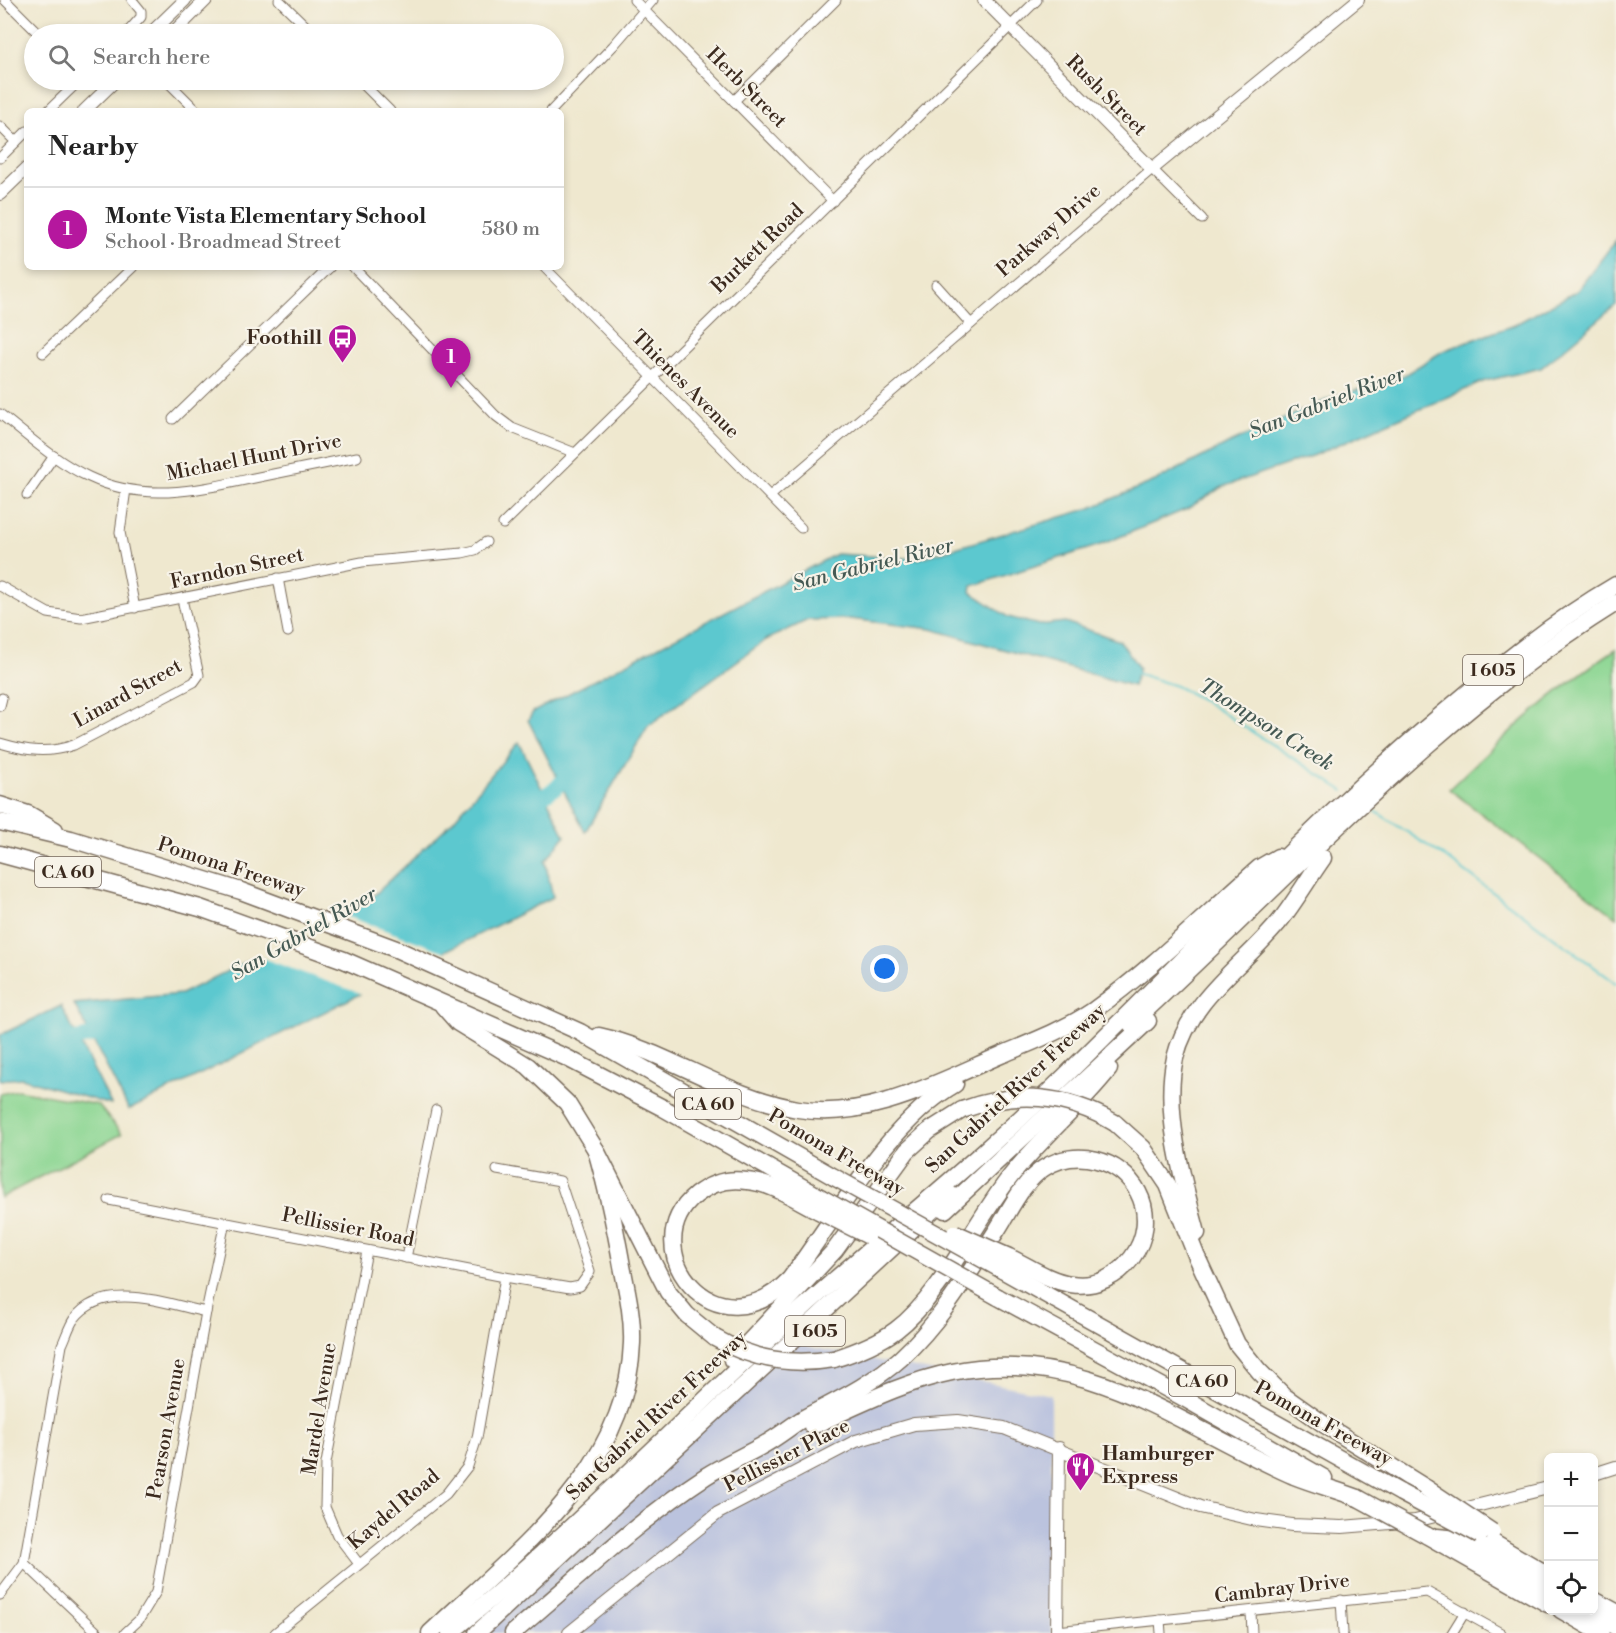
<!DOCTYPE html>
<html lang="en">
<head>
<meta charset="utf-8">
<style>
  body { margin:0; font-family:"Libre Bodoni",serif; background:#f2f2f2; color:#222 }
  .controls { position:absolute; right:18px; bottom:18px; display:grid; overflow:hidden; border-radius:9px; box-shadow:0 3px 9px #0003 }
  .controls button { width:54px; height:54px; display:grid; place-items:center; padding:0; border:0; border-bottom:2px solid #e0e0e0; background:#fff; color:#222; font:30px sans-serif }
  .you { position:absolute; left:885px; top:969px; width:21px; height:21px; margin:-15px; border:4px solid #fff; border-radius:50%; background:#1a73e8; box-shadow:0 0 0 9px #1a73e833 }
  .badge { display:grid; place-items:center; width:39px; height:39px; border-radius:50%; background:#b5179e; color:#fff; font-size:20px; font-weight:700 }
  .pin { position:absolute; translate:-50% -50px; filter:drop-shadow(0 2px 3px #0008) }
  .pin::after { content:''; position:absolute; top:32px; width:21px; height:18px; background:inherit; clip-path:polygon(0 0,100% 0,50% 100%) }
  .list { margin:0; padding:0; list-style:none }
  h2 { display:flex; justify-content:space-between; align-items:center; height:78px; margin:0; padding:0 24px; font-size:26px }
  h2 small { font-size:20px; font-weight:400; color:#767676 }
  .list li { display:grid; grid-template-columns:39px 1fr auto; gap:18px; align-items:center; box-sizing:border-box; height:84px; padding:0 24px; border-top:2px solid #e0e0e0 }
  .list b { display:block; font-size:22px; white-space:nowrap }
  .list p { margin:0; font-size:20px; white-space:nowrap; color:#767676 }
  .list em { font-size:20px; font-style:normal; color:#767676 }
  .icon { flex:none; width:33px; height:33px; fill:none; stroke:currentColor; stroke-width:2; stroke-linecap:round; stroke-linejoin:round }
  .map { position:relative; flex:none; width:1616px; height:1633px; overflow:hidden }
  .search { position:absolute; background:#fff; box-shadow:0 3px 9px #0003; left:24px; top:24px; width:540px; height:66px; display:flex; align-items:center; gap:15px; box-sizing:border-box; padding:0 21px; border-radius:33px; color:#767676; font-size:22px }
  .panel { position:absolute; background:#fff; box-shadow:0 3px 9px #0003; left:24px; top:108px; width:540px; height:162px; border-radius:9px }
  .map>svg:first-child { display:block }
</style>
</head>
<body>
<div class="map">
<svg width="1616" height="1633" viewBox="0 0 1616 1633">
  <rect width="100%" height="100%" fill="#f7f3e8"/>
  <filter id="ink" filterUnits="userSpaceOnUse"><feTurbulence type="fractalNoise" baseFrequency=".0167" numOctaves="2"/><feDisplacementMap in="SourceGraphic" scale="12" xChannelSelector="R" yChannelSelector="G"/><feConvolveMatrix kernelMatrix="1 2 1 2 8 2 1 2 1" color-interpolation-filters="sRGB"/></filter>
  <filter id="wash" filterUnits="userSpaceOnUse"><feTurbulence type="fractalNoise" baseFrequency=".008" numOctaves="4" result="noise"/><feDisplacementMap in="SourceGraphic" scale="24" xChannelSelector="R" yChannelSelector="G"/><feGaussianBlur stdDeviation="1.35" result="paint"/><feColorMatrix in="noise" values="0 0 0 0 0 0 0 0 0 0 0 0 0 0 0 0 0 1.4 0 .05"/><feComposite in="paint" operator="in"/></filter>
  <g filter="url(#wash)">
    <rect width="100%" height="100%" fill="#efe8cf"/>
    <polygon fill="#bbc3de" points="790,1343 1051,1395 1052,1633 472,1633"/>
    <g fill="#8ad591" stroke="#628058" stroke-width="1.5">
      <path d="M 1616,649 L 1616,917 L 1449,789 C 1502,738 1555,689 1616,649 Z"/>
      <polygon points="18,1090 98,1105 122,1134 0,1198 0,1094"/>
    </g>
    <g fill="#5bc8cf" stroke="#4b7976" stroke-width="1.5">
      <polygon points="1616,240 1616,305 1541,368 1485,381 1314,455 1222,487 1187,509 1100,545 972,586 971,592 1008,617 1039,625 1065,622 1120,641 1139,668 1133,686 931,629 850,619 808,620 766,640 648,726 585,832 528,720 533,712 836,554 918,559 1088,509 1155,481 1228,444 1335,396 1398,379 1443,351 1514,325 1577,291"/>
      <polygon points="519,742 565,836 545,861 553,897 129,1110 74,1004 181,994 367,902 452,822"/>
      <polygon points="61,1006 111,1104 111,1105 22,1078 0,1080 0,1035"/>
    </g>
    <polygon fill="#efe8cf" points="338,913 448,953 364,995 254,955"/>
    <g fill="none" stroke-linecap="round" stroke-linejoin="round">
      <g stroke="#5bc8cf" stroke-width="2">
        <polyline points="1136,673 1176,686 1203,700 1344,791"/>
        <polyline points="1369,807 1445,857 1616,983"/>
      </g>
      <g stroke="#5bc8cf" stroke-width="15">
        <polyline points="529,805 556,788 573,769"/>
        <polyline points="58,1043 111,1032"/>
      </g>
    </g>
  </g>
  <g filter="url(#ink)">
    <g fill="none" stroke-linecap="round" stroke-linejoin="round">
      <defs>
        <g id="street">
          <polyline points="5,0 39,34"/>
          <polyline points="279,0 314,34"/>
          <polyline points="634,0 833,201"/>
          <polyline points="126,34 141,17 141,11 132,0"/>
          <polyline points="166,80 197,111"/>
          <polyline points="359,80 390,111"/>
          <polyline points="734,101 836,0"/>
          <polyline points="48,111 80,80"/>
          <polyline points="551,111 613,46 653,0"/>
          <polyline points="0,126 16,142"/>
          <polyline points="0,158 27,131"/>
          <polyline points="353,267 496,416 512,428 575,453"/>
          <polyline points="544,267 801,528"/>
          <polyline points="936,285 971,324"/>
          <polyline points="43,353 133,267"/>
          <path d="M 0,414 C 28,436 56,462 89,477 C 144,503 198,490 254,478 C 289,471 323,464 357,457"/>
          <polyline points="173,419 330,267"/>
          <polyline points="126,489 120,532 135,608"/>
          <polyline points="27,495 54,456"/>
          <polyline points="770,496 1152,169 1202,219"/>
          <polyline points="503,524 1037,0"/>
          <polyline points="278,578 288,632"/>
          <polyline points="0,586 48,613 81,618 362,562 462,553 475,550 486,542"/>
          <polyline points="0,706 2,698"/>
          <path d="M 0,743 C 27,751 47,754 74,745 L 194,682 L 199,675 L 182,599"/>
          <polyline points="109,1200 505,1277 570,1288 580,1286 590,1272 560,1181 497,1170"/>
          <polyline points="406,1258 436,1110"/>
          <polyline points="24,1563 98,1633"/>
          <polyline points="359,1564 337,1535 325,1507 326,1463 367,1251"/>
          <path d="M 0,1595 L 24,1563 L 62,1345 C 66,1337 69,1326 74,1319 C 104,1279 167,1304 206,1312"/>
          <polyline points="1341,1600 1343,1633"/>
          <polyline points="1251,1612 1252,1633"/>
          <polyline points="1160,1620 1161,1633"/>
          <polyline points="1057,1631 1427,1592 1501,1633"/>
          <polyline points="125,1633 139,1620 156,1592 206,1312 225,1222"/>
          <polyline points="275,1633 446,1494 468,1466 477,1438 505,1277"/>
          <polyline points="1452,1633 1465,1612"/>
        </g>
        <g id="secondary">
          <polyline points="984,0 1152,169 1358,0"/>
          <polyline points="150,34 185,0"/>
          <polyline points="172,34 206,0"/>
          <polyline points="84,111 116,80"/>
          <polyline points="0,194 27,168"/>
          <polyline points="1594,1474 1616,1467"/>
          <polyline points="569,1633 718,1513 856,1441 914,1424 958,1421 1004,1428 1200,1507 1256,1520 1292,1525 1342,1527 1415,1521 1548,1488"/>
          <polyline points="1057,1633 1059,1448"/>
        </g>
        <g id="highway">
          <polyline points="0,805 28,814 55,830"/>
          <polyline points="0,822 71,839 241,891 396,949 580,1032 834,1177"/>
          <polyline points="0,854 200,908 344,960 565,1057 663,1108 820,1197"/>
          <polyline points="443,1006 458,1023 528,1066 567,1103 596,1150 668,1292 687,1315 715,1338"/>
          <path d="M 1131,1024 C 1288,880 1434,716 1616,603"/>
          <path d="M 599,1036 C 668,1051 725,1097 798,1109 C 868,1121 938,1082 1001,1055 C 1032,1042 1066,1029 1094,1010 C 1153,968 1205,915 1259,868 L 1278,857"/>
          <polyline points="1115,1123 1143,1148 1168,1185 1196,1255 1237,1344 1259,1371 1284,1396 1325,1425 1426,1488"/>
          <polyline points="945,1210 1148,1021"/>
          <path d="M 819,1211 C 797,1200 772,1183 747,1181 C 728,1178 711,1183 696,1195 C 632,1247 715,1356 790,1279 C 836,1217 889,1122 955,1084"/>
          <path d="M 1197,1233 C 1183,1181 1163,1111 1175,1058 C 1190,998 1242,967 1279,922 C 1295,902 1308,879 1323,858"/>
          <polyline points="1002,1270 1401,1493"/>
          <polyline points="998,1297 1182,1397 1324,1478"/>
          <path d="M 834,1359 C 856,1352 877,1344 896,1330 C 942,1295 974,1223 1010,1177 C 1041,1138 1079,1107 1109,1069"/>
          <polyline points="732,1360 835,1250 907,1151 929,1131 962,1110"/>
          <path d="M 812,1426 C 857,1406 903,1382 952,1372 C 1087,1345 1179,1426 1294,1476 C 1314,1484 1337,1490 1358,1498"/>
          <polyline points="1426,1535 1548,1604"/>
          <polyline points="1480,1535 1548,1575"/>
          <polyline points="1437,1537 1458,1539 1548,1589"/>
          <polyline points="1594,1600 1616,1612"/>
          <polyline points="1561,1610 1601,1633"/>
          <polyline points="1587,1610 1616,1627"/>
          <path d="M 430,1633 C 514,1553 628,1470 632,1343 C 633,1317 627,1291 622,1266 C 615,1227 607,1188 596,1150"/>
          <path d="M 450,1633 C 574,1532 685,1415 804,1307 C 890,1230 981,1158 1064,1077 C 1184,960 1300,836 1427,727 C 1488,675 1547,625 1616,585"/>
          <polyline points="477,1633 950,1194"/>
          <path d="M 513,1633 C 576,1580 637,1521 706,1476 C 725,1464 746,1455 765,1444 C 779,1436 791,1426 804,1418 C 838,1400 872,1384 901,1358 C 941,1321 968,1275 997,1230 C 1010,1210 1023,1181 1044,1168 C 1075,1148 1120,1158 1138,1192 C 1162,1237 1120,1292 1071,1284 C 1049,1281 1028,1266 1009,1257"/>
        </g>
      </defs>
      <use href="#street" stroke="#7a6c5c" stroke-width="11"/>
      <use href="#secondary" stroke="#7a6c5c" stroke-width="14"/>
      <use href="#highway" stroke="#7a6c5c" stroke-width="19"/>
      <use href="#street" stroke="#fff" stroke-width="9"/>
      <use href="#secondary" stroke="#fff" stroke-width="12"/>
      <use href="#highway" stroke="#fff" stroke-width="16"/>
      <defs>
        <g id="highway-bridge">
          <path d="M 962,1110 C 1017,1090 1065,1094 1115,1123"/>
          <polyline points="834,1177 1002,1270"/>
          <polyline points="820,1197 998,1297"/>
          <polyline points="819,1211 867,1235"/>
          <polyline points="955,1233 1009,1257"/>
          <path d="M 715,1338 C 753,1360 791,1366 834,1359"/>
          <polyline points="1426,1488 1492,1532"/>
          <polyline points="1401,1493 1480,1535"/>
          <polyline points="1358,1498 1426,1535"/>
        </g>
      </defs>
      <use href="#highway-bridge" stroke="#7a6c5c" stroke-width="19" stroke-linecap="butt"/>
      <use href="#highway-bridge" stroke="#fff" stroke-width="16"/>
    </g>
  </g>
  <defs>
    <symbol id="bus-pin" viewBox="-11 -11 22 30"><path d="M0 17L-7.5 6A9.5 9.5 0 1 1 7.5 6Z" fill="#b5179e" stroke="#f7f3e8"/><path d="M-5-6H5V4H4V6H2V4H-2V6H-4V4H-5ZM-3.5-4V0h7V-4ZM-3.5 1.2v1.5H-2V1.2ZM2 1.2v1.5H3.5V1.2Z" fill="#fff"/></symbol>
    <symbol id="restaurant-pin" viewBox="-11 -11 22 30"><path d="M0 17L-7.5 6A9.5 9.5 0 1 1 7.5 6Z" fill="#b5179e" stroke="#f7f3e8"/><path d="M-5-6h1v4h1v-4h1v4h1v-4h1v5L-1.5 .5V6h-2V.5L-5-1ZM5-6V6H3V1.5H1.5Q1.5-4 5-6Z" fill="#fff"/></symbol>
  </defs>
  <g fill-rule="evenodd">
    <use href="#bus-pin" x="326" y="322" width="33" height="45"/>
    <use href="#restaurant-pin" x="1064" y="1450" width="33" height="45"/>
  </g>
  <g text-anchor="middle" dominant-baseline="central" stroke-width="4.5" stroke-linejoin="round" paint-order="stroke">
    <g fill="#f7f3e8" stroke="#73665b" stroke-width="1.5">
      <rect x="1463" y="655" width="60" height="30" rx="4.5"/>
      <rect x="35" y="857" width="66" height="30" rx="4.5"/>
      <rect x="675" y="1089" width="66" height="30" rx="4.5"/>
      <rect x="785" y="1316" width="60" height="30" rx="4.5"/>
      <rect x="1169" y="1366" width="66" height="30" rx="4.5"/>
    </g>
    <g font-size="18" font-weight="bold" fill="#3b2a1e">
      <text x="1493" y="670">I 605</text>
      <text x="68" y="872">CA 60</text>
      <text x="708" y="1104">CA 60</text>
      <text x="815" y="1331">I 605</text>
      <text x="1202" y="1381">CA 60</text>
    </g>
    <g font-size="20" fill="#3b2a1e" stroke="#f7f3e8">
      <text transform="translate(746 88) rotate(45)">Herb Street</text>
      <text transform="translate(1106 96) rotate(45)">Rush Street</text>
      <text transform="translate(1049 231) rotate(-41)">Parkway Drive</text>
      <text transform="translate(758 249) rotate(-44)">Burkett Road</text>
      <text transform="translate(685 385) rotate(45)">Thienes Avenue</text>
      <text transform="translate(254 458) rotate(-11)">Michael Hunt Drive</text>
      <text transform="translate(237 569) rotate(-12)">Farndon Street</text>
      <text transform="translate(128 694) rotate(-29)">Linard Street</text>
      <text transform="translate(231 868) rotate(18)">Pomona Freeway</text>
      <text transform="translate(1016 1089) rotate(-43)">San Gabriel River Freeway</text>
      <text transform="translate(836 1153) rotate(30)">Pomona Freeway</text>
      <text transform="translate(348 1228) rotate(11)">Pellissier Road</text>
      <text transform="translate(320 1409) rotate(-81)">Mardel Avenue</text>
      <text transform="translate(657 1416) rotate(-43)">San Gabriel River Freeway</text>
      <text transform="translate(1323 1424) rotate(29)">Pomona Freeway</text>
      <text transform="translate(167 1429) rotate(-80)">Pearson Avenue</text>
      <text transform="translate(787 1456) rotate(-27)">Pellissier Place</text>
      <text transform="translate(394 1510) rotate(-40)">Kaydel Road</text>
      <text transform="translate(1282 1589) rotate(-7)">Cambray Drive</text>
    </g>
    <g font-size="20" font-weight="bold" fill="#3b2a1e" stroke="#f7f3e8" text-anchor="end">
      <text x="322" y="338">Foothill</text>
      <text x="1102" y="1454" text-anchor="start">Hamburger<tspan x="1102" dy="23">Express</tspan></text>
    </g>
    <g font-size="21" font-style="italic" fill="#455953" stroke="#f7f3e8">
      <text transform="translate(1327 403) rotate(-21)">San Gabriel River</text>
      <text transform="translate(873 565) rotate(-14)">San Gabriel River</text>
      <text transform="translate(1266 725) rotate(32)">Thompson Creek</text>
      <text transform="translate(304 934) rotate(-30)">San Gabriel River</text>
    </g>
  </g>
</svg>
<div class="controls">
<button>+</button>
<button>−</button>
<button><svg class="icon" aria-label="locate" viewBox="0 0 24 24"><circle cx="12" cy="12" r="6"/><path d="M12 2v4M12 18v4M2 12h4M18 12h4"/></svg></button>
</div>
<div class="you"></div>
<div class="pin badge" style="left:451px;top:388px">1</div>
<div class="search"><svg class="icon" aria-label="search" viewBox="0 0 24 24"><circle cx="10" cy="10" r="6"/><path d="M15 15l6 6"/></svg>Search here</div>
<section class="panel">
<h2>Nearby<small></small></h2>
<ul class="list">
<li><span class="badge">1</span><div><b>Monte Vista Elementary School</b><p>School · Broadmead Street</p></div><em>580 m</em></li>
</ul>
</section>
</div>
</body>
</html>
